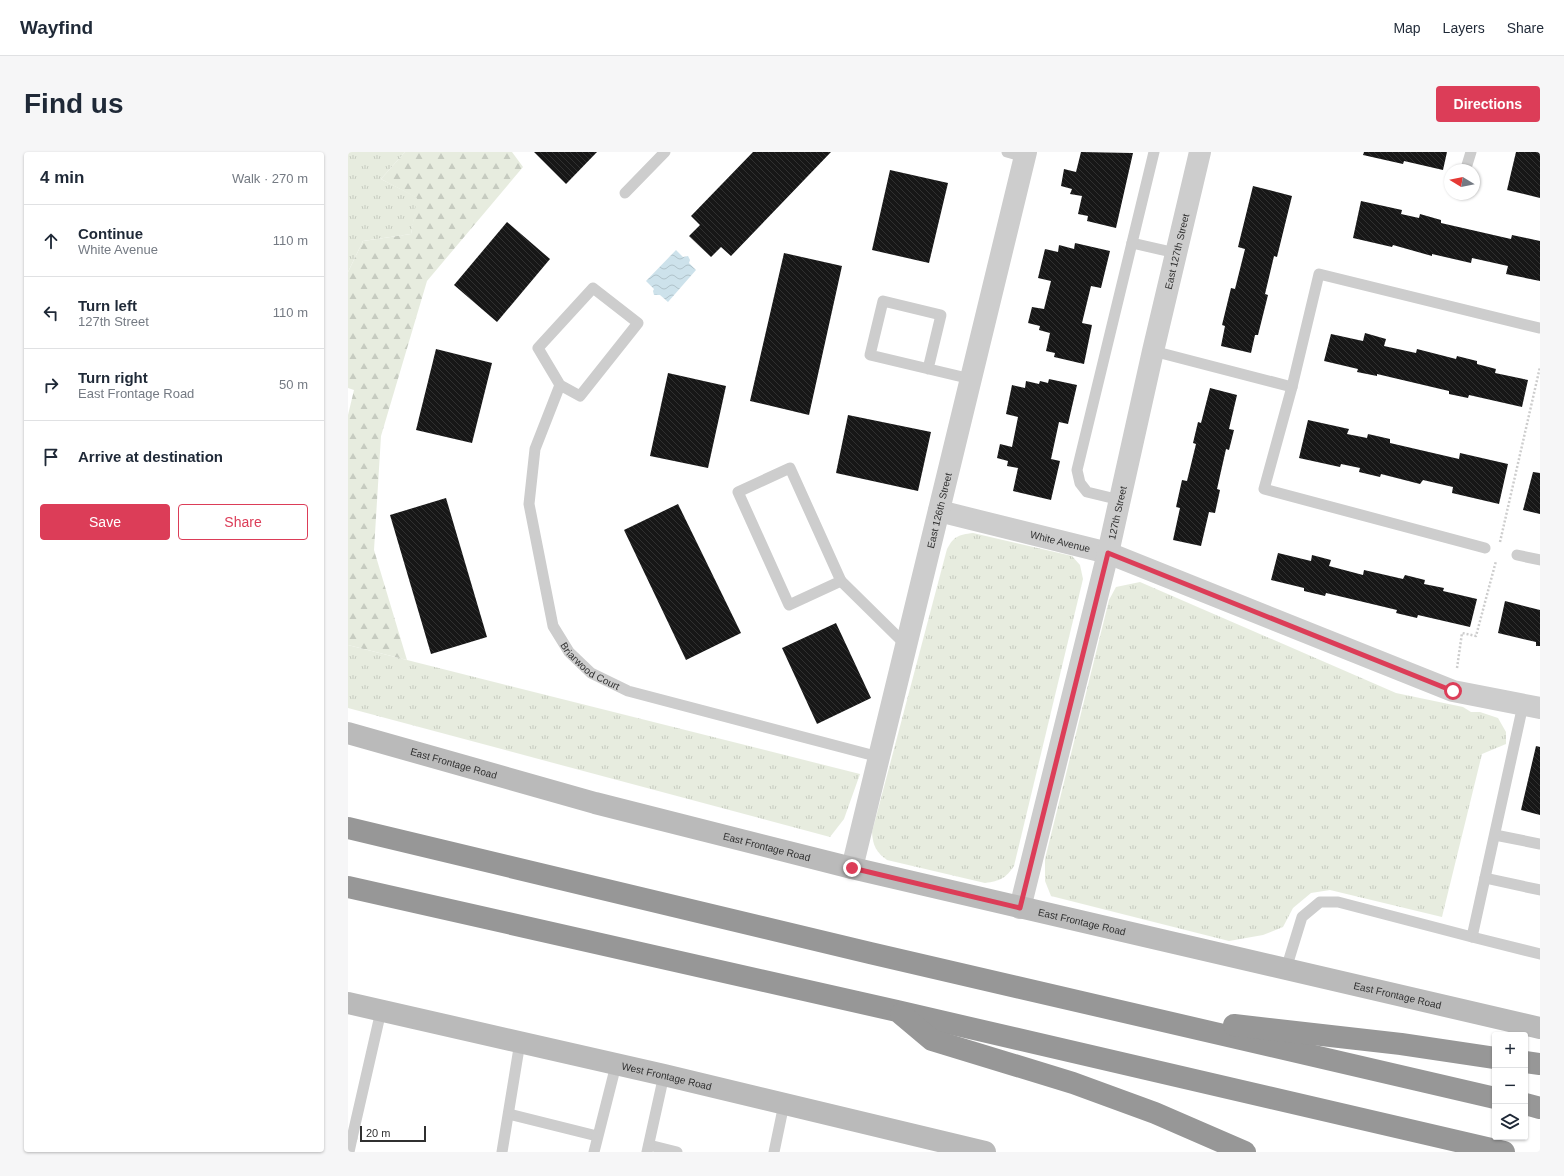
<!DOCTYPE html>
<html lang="en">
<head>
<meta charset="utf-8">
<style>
  body { margin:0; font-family:Helvetica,sans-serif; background:#f6f6f7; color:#1f2937 }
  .controls { position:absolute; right:12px; bottom:12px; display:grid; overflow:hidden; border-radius:4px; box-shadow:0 1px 3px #0004 }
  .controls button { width:36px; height:36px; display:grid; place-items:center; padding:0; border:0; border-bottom:1px solid #e0e1e3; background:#fff; color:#1f2937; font:20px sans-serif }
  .compass { position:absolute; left:1096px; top:12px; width:36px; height:36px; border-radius:50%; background:#fff; box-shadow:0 1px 3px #0004; rotate:280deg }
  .scale { position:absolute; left:12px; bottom:10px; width:66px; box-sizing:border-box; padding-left:4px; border:2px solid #303030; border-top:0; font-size:11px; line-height:14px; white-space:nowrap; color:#303030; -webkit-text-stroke:3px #fff; paint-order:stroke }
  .stop { position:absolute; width:12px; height:12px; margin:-9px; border:3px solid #dc3d58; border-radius:50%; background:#fff }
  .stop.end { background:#dc3d58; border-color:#fff; box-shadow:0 1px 4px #0008 }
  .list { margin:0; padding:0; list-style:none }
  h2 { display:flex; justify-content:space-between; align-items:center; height:52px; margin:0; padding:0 16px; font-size:17px }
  h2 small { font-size:13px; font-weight:400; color:#747a83 }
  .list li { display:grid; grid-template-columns:26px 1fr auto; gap:12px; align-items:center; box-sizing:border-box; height:72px; padding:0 16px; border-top:1px solid #e0e1e3 }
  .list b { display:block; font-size:15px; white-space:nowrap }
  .list p { margin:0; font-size:13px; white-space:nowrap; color:#747a83 }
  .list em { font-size:13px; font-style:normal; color:#747a83 }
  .actions { display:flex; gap:8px; padding:12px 16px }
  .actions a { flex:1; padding:9px 0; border:1px solid #dc3d58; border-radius:4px; text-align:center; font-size:14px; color:#dc3d58 }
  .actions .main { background:#dc3d58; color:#fff }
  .icon { flex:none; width:22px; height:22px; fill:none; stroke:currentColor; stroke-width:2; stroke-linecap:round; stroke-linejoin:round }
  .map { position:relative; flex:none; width:1192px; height:1000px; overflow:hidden; border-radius:4px }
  header { display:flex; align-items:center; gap:24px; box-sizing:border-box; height:56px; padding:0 20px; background:#fff; border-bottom:1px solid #e0e1e3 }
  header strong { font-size:19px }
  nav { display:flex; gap:22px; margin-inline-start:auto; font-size:14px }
  .intro { display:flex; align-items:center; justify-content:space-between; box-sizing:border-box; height:96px; padding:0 24px }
  h1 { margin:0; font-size:28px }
  .button { padding:10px 18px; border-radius:4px; background:#dc3d58; color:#fff; font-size:14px; font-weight:700 }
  main { display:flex; gap:24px; padding:0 24px }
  aside { flex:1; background:#fff; border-radius:4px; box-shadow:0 1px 3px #0004 }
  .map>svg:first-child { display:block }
</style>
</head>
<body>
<header>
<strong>Wayfind</strong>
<nav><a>Map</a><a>Layers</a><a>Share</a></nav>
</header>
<div class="intro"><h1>Find us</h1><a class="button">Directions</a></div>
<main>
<aside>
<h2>4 min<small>Walk · 270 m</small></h2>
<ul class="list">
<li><svg class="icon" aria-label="ahead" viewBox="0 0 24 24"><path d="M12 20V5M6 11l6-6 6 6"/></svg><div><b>Continue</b><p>White Avenue</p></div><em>110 m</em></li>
<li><svg class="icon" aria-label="left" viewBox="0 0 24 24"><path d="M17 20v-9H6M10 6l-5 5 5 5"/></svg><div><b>Turn left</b><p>127th Street</p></div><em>110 m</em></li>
<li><svg class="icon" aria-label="right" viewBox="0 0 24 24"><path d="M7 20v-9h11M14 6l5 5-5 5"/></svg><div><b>Turn right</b><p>East Frontage Road</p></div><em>50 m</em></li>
<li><svg class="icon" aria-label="arrive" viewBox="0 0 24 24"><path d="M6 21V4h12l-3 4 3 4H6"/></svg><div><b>Arrive at destination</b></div></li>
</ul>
<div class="actions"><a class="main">Save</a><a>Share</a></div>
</aside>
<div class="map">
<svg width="1192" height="1000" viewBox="0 0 1192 1000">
  <defs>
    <pattern id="grass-tufts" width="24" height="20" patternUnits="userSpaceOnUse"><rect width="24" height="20" fill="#e7ecdf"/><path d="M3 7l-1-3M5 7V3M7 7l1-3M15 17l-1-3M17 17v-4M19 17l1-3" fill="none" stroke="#c6cbc0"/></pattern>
    <pattern id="forest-firs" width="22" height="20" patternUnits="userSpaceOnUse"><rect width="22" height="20" fill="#e7ecdf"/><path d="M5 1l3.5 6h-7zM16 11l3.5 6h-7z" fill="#c6cbc0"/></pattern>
    <pattern id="water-waves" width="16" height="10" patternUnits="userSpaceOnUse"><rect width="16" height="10" fill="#cde2eb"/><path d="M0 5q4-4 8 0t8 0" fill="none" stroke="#b0c2ca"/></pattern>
    <pattern id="building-back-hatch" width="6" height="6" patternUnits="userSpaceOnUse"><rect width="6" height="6" fill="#171717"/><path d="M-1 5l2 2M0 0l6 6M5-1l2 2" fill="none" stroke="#303030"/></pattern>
  </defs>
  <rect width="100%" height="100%" fill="#fff"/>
  <g fill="url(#grass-tufts)">
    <polygon points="0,0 57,0 33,27 70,46 63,82 15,89 0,120"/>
    <path d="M 625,381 L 724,404 L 732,413 L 735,427 L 666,714 C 658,726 652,729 637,731 L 539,708 C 528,700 525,694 524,680 L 599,397 C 606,384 610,383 625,381 Z"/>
    <polygon points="792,430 1048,541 1115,555 1123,560 1132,560 1150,566 1158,580 1158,592 1134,602 1094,765 982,738 963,741 945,756 935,775 915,783 881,789 703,744 697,729 697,707 761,448 768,435"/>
    <polygon points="0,493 59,508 512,622 496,667 482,685 0,556"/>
  </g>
  <polygon fill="url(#forest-firs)" points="57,0 164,0 175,15 79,129 33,284 26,398 59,508 0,493 0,263 6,238 0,236 0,120 15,89 63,82 69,46 33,27"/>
  <polygon fill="url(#water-waves)" points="328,98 335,105 340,104 342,108 341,111 348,118 320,150 312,143 306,143 305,139 306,137 298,129"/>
  <g fill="url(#building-back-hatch)">
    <polygon points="186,0 249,0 218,32"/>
    <polygon points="405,0 483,0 383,104 373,95 363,105 341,84 352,73 343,64"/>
    <polygon points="733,0 785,1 768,76 739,69 740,64 730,62 734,44 722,42 724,37 713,34 716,17 728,20"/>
    <polygon points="1016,0 1099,0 1095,18 1056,9 1055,12 1015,3"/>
    <polygon points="1168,0 1192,0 1192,46 1159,38"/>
    <polygon points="542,18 600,31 581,111 524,98"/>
    <polygon points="905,34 944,44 929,105 926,104 917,142 920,143 910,183 907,183 903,201 873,194 877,174 874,173 883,136 887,137 897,97 890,95"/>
    <polygon points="1013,49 1054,58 1053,62 1071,66 1072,62 1093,68 1093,71 1163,87 1164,83 1192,89 1192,129 1158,122 1160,114 1124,106 1123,111 1084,102 1084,104 1045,93 1044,95 1005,86"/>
    <polygon points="159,70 202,107 149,170 106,133"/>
    <polygon points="727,91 762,99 753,136 743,134 734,171 744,173 736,212 706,205 707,201 698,199 702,181 691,178 692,174 680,171 684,155 696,157 703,129 690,126 697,97 710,100 711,93 726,97"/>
    <polygon points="436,101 494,114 461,263 402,249"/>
    <polygon points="1017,181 1038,187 1036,194 1068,201 1069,197 1108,207 1109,204 1129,209 1129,212 1148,217 1147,221 1180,228 1174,255 1121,243 1120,246 1101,242 1101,239 1029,222 1029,224 1009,220 1010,217 976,209 983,182 1015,189"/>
    <polygon points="88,197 144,211 124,291 68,278"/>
    <polygon points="320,221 378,234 360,316 302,304"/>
    <polygon points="701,227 729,233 720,272 711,270 703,307 712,309 703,348 665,339 670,316 659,314 660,309 649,306 652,292 664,295 670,265 658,262 664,233 677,236 678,229 691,232 692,229 700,231"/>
    <polygon points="862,236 889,243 881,277 886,278 881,298 878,297 869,337 872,338 867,361 861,360 853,394 825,388 832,356 828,355 834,328 839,329 848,292 845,291 850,270 853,271"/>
    <polygon points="500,263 583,280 570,339 488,321"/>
    <polygon points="960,268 1001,277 999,282 1019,286 1020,282 1042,287 1042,291 1111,307 1112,301 1160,312 1151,352 1104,341 1105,335 1075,328 1072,332 1033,322 1032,325 1011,320 1012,316 993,312 992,315 951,306"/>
    <polygon points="1185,320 1192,321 1192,362 1175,358"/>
    <polygon points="98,346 139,485 83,502 42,363"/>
    <polygon points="330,352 393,481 338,508 276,378"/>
    <polygon points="930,401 963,409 964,403 983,408 981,414 1015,423 1016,418 1055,427 1057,423 1077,428 1076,432 1096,436 1095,439 1129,447 1122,475 1070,463 1069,466 1048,461 1049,458 978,441 977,444 956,439 956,436 923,428"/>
    <polygon points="1157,449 1192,458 1192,494 1188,494 1188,490 1150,481"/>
    <polygon points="488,471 523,546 469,572 434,496"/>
    <polygon points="1188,594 1192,595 1192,663 1173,658"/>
  </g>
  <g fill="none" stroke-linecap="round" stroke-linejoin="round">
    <g stroke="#cdcdcd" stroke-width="2.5" stroke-dasharray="2 2" stroke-linecap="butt">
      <polyline points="1152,390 1192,215"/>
      <polyline points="1109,516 1114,481 1128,484 1148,409"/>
    </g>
    <g stroke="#cdcdcd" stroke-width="11">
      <polyline points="659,0 677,5"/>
      <polyline points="1119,13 1123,0"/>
      <polyline points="277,41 317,0"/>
      <polyline points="784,91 828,101"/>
      <polyline points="805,199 944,235"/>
      <polyline points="580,217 593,163 535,149 522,203 623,227"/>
      <path id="s1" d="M 212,233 L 190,196 L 245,136 L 290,171 L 232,244 L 212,233 L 187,297 L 181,352 L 205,474 L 221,500 L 243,521 L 280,539 L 531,605"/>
      <polygon points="442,316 493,429 441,453 390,340"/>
      <polyline points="772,348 739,340 732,331 729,318 806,0"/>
      <polyline points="1137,396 916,337 944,235 971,122 1191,176"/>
      <polyline points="1169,403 1192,408"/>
      <polyline points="493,429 558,493"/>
      <polyline points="1147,683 1192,692"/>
      <polyline points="1137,726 1192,738"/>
      <polyline points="1124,785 1192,802"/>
      <polyline points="938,817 954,765 972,750 990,750 1124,785 1175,553"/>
      <polyline points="161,962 249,984"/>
      <polyline points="0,985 4,986 33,859"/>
      <polyline points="301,993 329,1000"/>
      <polyline points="1,1000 4,986"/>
      <polyline points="154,1000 172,890"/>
      <polyline points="246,1000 268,913"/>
      <polyline points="299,1000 316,923"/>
      <polyline points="426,1000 436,952"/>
    </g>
    <g stroke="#cdcdcd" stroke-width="22">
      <path id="s2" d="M 591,359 L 760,401 L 1105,539 L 1192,556"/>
      <path id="s3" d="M 504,716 L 678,0"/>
      <path id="s4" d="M 672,756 L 760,401 L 805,199 L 852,0"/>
    </g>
    <g stroke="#bababa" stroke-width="22">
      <path id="s5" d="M 0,581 L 247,651 L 504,716 L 1192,876"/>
      <path id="s6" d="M 0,851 L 316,923 L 637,1000"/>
    </g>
    <g stroke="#979797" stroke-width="22">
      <polyline points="0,676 522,801 1147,946"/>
      <polyline points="0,735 549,859 1156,1000"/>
      <polyline points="553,862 584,888 725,931 807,961 897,1000"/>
      <polyline points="886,873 1053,892 1147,906"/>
      <polyline points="1177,910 1192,912"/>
      <polyline points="1177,952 1192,956"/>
    </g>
  </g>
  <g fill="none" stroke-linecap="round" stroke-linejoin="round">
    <polyline stroke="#dc3d58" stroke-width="5" points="504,716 672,756 760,401 1105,539"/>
  </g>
  <g text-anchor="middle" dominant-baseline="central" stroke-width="4" stroke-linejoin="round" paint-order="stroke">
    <g font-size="10" fill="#303030" stroke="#fff">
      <text stroke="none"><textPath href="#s4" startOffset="675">East 127th Street</textPath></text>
      <text stroke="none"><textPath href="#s3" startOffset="368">East 126th Street</textPath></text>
      <text stroke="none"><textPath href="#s4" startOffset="407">127th Street</textPath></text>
      <text stroke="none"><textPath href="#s2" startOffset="125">White Avenue</textPath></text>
      <text stroke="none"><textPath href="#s1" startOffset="602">Briarwood Court</textPath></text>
      <text stroke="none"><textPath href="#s5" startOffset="110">East Frontage Road</textPath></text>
      <text stroke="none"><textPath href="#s5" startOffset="434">East Frontage Road</textPath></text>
      <text stroke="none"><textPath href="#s5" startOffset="758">East Frontage Road</textPath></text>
      <text stroke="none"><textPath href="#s5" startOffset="1082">East Frontage Road</textPath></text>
      <text stroke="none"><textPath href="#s6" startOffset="327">West Frontage Road</textPath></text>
    </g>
  </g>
</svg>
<div class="controls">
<button>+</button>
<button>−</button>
<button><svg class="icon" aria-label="layers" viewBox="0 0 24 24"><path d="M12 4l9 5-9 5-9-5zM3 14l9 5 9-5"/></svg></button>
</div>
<svg class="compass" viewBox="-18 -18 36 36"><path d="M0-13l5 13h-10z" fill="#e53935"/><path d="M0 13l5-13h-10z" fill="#747a83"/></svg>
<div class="scale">20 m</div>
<div class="stop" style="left:1105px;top:539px"></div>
<div class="stop end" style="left:504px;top:716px"></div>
</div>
</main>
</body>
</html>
